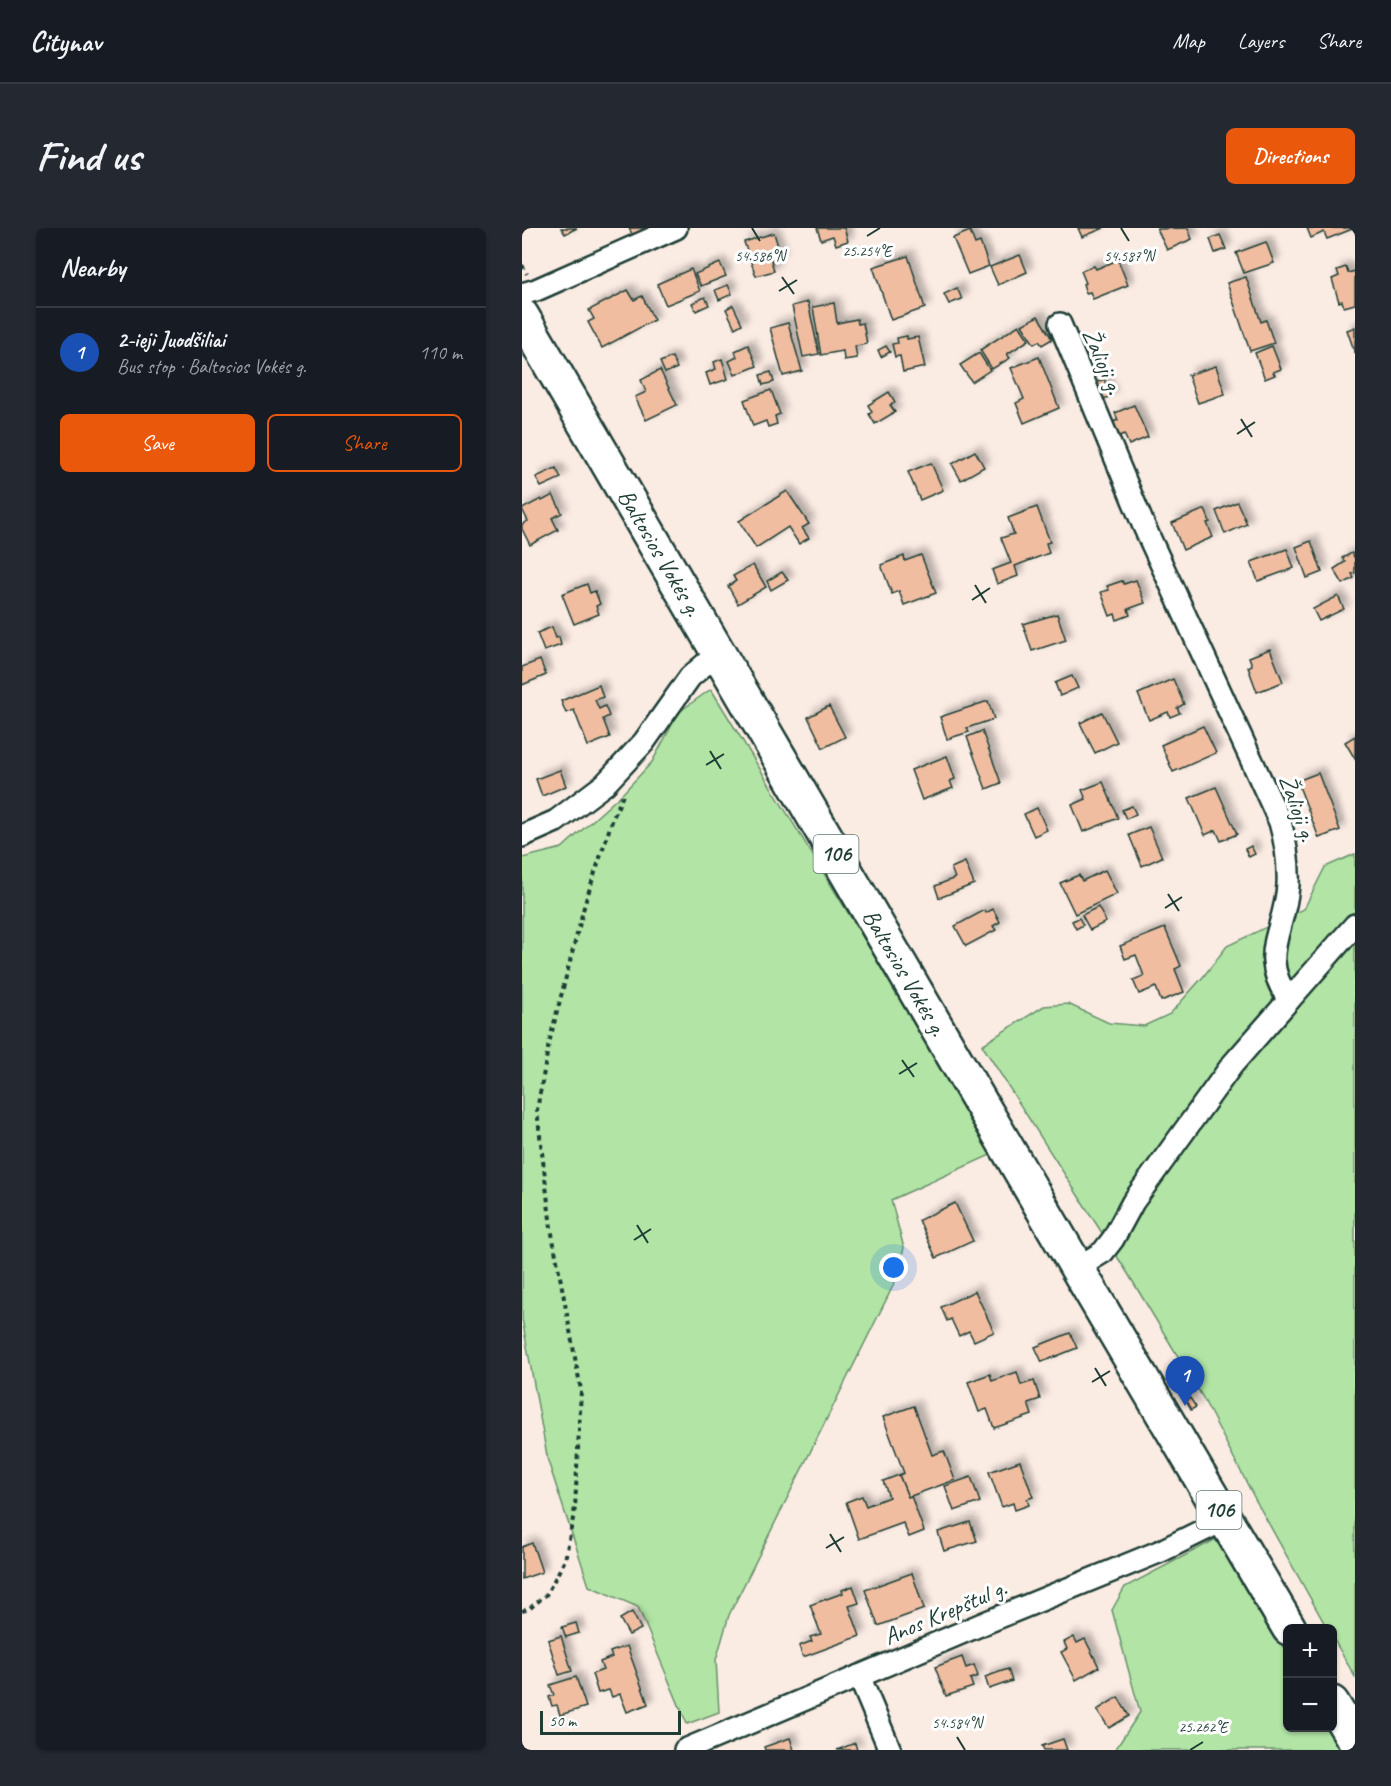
<!DOCTYPE html>
<html lang="en">
<head>
<meta charset="utf-8">
<style>
  body { margin:0; font-family:Caveat,sans-serif; background:#242831; color:#f1f3f6 }
  .controls { position:absolute; right:18px; bottom:18px; display:grid; overflow:hidden; border-radius:9px; box-shadow:0 2px 4px #0004 }
  .controls button { width:54px; height:54px; display:grid; place-items:center; padding:0; border:0; border-bottom:2px solid #363941; background:#171b24; color:#f1f3f6; font:30px sans-serif }
  .scale { position:absolute; left:18px; bottom:15px; width:141px; box-sizing:border-box; padding-left:6px; border:3px solid #1f3d34; border-top:0; font-size:16px; line-height:21px; white-space:nowrap; color:#1f3d34; -webkit-text-stroke:4px #fff; paint-order:stroke }
  .you { position:absolute; left:372px; top:1040px; width:21px; height:21px; margin:-15px; border:4px solid #fff; border-radius:50%; background:#1a73e8; box-shadow:0 0 0 9px #1a73e833 }
  .badge { display:grid; place-items:center; width:39px; height:39px; border-radius:50%; background:#ea580c; color:#fff; font-size:20px; font-weight:700 }
  .pin { position:absolute; translate:-50% -50px; filter:drop-shadow(0 2px 3px #0008) }
  .pin::after { content:''; position:absolute; top:32px; width:21px; height:18px; background:inherit; clip-path:polygon(0 0,100% 0,50% 100%) }
  .list { margin:0; padding:0; list-style:none }
  h2 { display:flex; justify-content:space-between; align-items:center; height:78px; margin:0; padding:0 24px; font-size:26px }
  h2 small { font-size:20px; font-weight:400; color:#9ea1a6 }
  .list li { display:grid; grid-template-columns:39px 1fr auto; gap:18px; align-items:center; box-sizing:border-box; height:90px; padding:0 24px; border-top:2px solid #363941 }
  .list b { display:block; font-size:22px; white-space:nowrap }
  .list p { margin:0; font-size:20px; white-space:nowrap; color:#9ea1a6 }
  .list em { font-size:20px; font-style:normal; color:#9ea1a6 }
  .actions { display:flex; gap:12px; padding:18px 24px }
  .actions a { flex:1; padding:14px 0; border:2px solid #ea580c; border-radius:9px; text-align:center; font-size:21px; color:#ea580c }
  .actions .main { background:#ea580c; color:#fff }
  .map { position:relative; flex:none; width:833px; height:1522px; overflow:hidden; border-radius:9px }
  header { display:flex; align-items:center; gap:36px; box-sizing:border-box; height:84px; padding:0 30px; background:#171b24; border-bottom:2px solid #363941 }
  header strong { font-size:28px }
  nav { display:flex; gap:33px; margin-inline-start:auto; font-size:21px }
  .intro { display:flex; align-items:center; justify-content:space-between; box-sizing:border-box; height:144px; padding:0 36px }
  h1 { margin:0; font-size:42px }
  .button { padding:15px 27px; border-radius:9px; background:#ea580c; color:#fff; font-size:21px; font-weight:700 }
  main { display:flex; gap:36px; padding:0 36px }
  aside { flex:1; background:#171b24; border-radius:9px; box-shadow:0 2px 4px #0004 }
  .map>svg:first-child { display:block }
</style>
</head>
<body>
<header>
<strong>Citynav</strong>
<nav><a>Map</a><a>Layers</a><a>Share</a></nav>
</header>
<div class="intro"><h1>Find us</h1><a class="button">Directions</a></div>
<main>
<aside>
<h2>Nearby<small></small></h2>
<ul class="list">
<li><span class="badge" style="background:#1a4fb4">1</span><div><b>2-ieji Juodšiliai</b><p>Bus stop · Baltosios Vokės g.</p></div><em>110 m</em></li>
</ul>
<div class="actions"><a class="main">Save</a><a>Share</a></div>
</aside>
<div class="map">
<svg width="833" height="1522" viewBox="0 0 833 1522">
  <defs>
    <filter id="shadow"><feDropShadow dx="5.5" dy="-5.5" stdDeviation="3" flood-color="#0004"/></filter>
  </defs>
  <rect width="100%" height="100%" fill="#faebe3"/>
  <filter id="ink" filterUnits="userSpaceOnUse"><feTurbulence type="fractalNoise" baseFrequency=".0167" numOctaves="2"/><feDisplacementMap in="SourceGraphic" scale="12" xChannelSelector="R" yChannelSelector="G"/><feConvolveMatrix kernelMatrix="1 2 1 2 8 2 1 2 1" color-interpolation-filters="sRGB"/></filter>
  <g filter="url(#ink)">
    <g fill="#b1e4a5" stroke="#68906c" stroke-width="1.5">
      <polygon points="189,461 473,925 369,972 382,1020 373,1054 207,1387 194,1432 197,1484 165,1496 116,1379 67,1358 26,1233 0,1091 0,630 40,620 101,565 130,534 157,484"/>
      <polygon points="833,626 833,1449 811,1410 810,1400 805,1400 733,1271 680,1168 605,1044 460,817 522,778 546,776 587,795 622,798 648,786 681,749 705,718 782,681 803,639"/>
      <polygon points="700,1308 765,1424 766,1500 808,1500 821,1522 593,1522 618,1484 590,1382 603,1359"/>
    </g>
    <g fill="#f0bda1" stroke="#1f3d34" stroke-width="1.5" filter="url(#shadow)">
      <polygon points="39,0 55,0 43,6"/>
      <polygon points="107,0 126,0 111,8"/>
      <polygon points="295,0 322,0 326,13 314,17 311,8 299,12"/>
      <polygon points="556,0 582,0 560,9"/>
      <polygon points="666,0 670,11 645,22 635,1"/>
      <polygon points="785,0 833,0 805,11 802,4 789,10"/>
      <polygon points="448,3 453,16 458,14 467,38 446,46 431,10"/>
      <polygon points="252,5 259,28 249,32 252,43 234,48 222,14"/>
      <polygon points="698,7 704,21 693,25 688,11"/>
      <polygon points="744,14 752,35 722,45 714,25"/>
      <polygon points="498,27 505,44 476,57 468,39"/>
      <polygon points="386,28 403,80 369,92 351,39"/>
      <polygon points="596,32 606,57 571,71 568,64 564,65 561,56 564,55 559,43 572,38 574,41"/>
      <polygon points="198,35 204,48 179,58 173,46"/>
      <polygon points="824,39 826,45 833,43 833,76 822,79 820,73 817,74 810,51 817,48 815,42"/>
      <polygon points="169,41 178,63 144,77 135,56"/>
      <polygon points="724,49 739,94 744,92 752,115 728,123 705,55"/>
      <polygon points="206,57 210,66 197,72 193,62"/>
      <polygon points="435,60 440,71 427,76 422,66"/>
      <polygon points="106,62 112,72 120,68 132,92 80,120 66,94 72,91 67,82"/>
      <polygon points="183,69 187,77 174,83 170,75"/>
      <polygon points="286,74 297,126 281,129 270,78"/>
      <polygon points="312,75 315,95 335,91 336,96 341,95 345,116 333,118 335,130 322,132 321,123 299,127 291,79"/>
      <polygon points="211,77 220,96 213,100 204,81"/>
      <polygon points="516,88 530,111 520,117 517,113 512,116 500,97"/>
      <polygon points="266,95 280,143 261,148 248,100"/>
      <polygon points="497,97 507,112 485,126 488,130 470,141 458,122"/>
      <polygon points="833,99 833,125 825,102"/>
      <polygon points="385,108 385,111 396,109 403,139 381,144 378,128 373,129 370,116 376,115 375,110"/>
      <polygon points="226,117 235,138 213,147 207,133 215,129 213,123"/>
      <polygon points="364,118 368,124 359,129 356,122"/>
      <polygon points="750,118 759,141 751,144 753,147 743,151 733,125"/>
      <polygon points="457,125 468,142 450,154 438,137"/>
      <polygon points="150,129 155,140 143,145 138,134"/>
      <polygon points="517,129 537,180 502,195 494,175 502,171 489,140"/>
      <polygon points="200,131 206,151 188,157 184,145 194,141 192,134"/>
      <polygon points="694,138 703,166 676,175 666,147"/>
      <polygon points="138,142 155,177 124,192 113,169 124,164 119,152"/>
      <polygon points="249,144 252,154 241,157 238,147"/>
      <polygon points="582,151 589,168 579,172 573,155"/>
      <polygon points="249,162 258,186 253,188 255,196 246,199 244,193 231,198 222,172"/>
      <polygon points="367,164 373,174 368,177 373,184 353,196 347,186 350,184 346,177"/>
      <polygon points="612,177 626,209 607,217 602,206 595,209 589,195 596,192 593,185"/>
      <polygon points="453,223 462,239 439,252 430,236"/>
      <polygon points="409,235 421,262 398,272 386,244"/>
      <polygon points="34,240 39,250 19,259 14,249"/>
      <polygon points="265,263 287,296 280,300 287,310 277,316 266,299 234,320 217,293"/>
      <polygon points="31,267 40,285 30,290 36,302 8,317 0,301 0,296 6,293 0,281 19,271 20,273"/>
      <polygon points="715,274 725,296 703,306 694,283"/>
      <polygon points="515,279 528,314 524,315 527,325 493,338 496,348 475,356 470,342 489,335 479,310 492,306 486,290"/>
      <polygon points="683,281 688,294 685,295 691,309 661,322 650,295"/>
      <polygon points="789,313 800,344 785,350 774,319"/>
      <polygon points="765,321 772,340 736,353 729,334"/>
      <polygon points="830,325 833,331 833,345 830,346 832,350 821,356 812,341 823,334 820,330"/>
      <polygon points="399,327 414,365 382,377 377,363 370,366 359,337 382,328 383,333"/>
      <polygon points="231,337 244,359 216,376 206,358 214,353 211,348"/>
      <polygon points="260,344 266,352 249,362 245,353"/>
      <polygon points="614,352 623,375 606,381 608,387 595,392 593,386 588,388 579,364 587,362 585,358 600,353 602,356"/>
      <polygon points="65,356 68,365 73,363 78,376 74,378 77,386 52,396 40,366"/>
      <polygon points="816,368 822,381 797,393 791,381"/>
      <polygon points="535,386 544,412 510,423 501,396"/>
      <polygon points="30,399 34,410 37,409 39,417 22,423 15,405"/>
      <polygon points="748,421 761,454 735,464 726,439 730,437 727,429"/>
      <polygon points="18,432 24,447 0,457 0,439"/>
      <polygon points="550,448 556,460 538,468 533,455"/>
      <polygon points="651,451 662,476 655,480 658,485 648,489 646,484 627,492 616,466"/>
      <polygon points="77,457 81,469 73,472 77,481 83,478 87,488 81,491 88,509 66,518 52,482 44,485 39,473"/>
      <polygon points="466,473 472,491 445,500 447,504 425,511 418,489"/>
      <polygon points="307,478 323,509 301,520 286,489"/>
      <polygon points="580,484 595,514 573,525 558,495"/>
      <polygon points="681,498 694,525 651,544 639,517"/>
      <polygon points="460,503 479,555 464,561 445,509"/>
      <polygon points="833,508 833,531 823,514"/>
      <polygon points="425,528 433,551 428,553 431,560 400,572 389,542"/>
      <polygon points="38,542 44,558 20,568 14,551"/>
      <polygon points="796,545 818,602 797,610 775,553"/>
      <polygon points="581,554 596,590 561,604 550,577 564,571 560,562"/>
      <polygon points="694,559 715,606 699,613 694,602 683,607 667,570"/>
      <polygon points="610,578 614,586 604,591 600,582"/>
      <polygon points="515,580 525,602 512,608 502,586"/>
      <polygon points="627,599 640,629 620,638 607,607"/>
      <polygon points="729,618 733,626 727,629 723,621"/>
      <polygon points="443,634 452,656 417,670 413,658 433,650 429,640"/>
      <polygon points="583,642 595,666 553,686 538,655 557,647 560,653"/>
      <polygon points="576,679 584,694 568,702 560,687"/>
      <polygon points="471,681 478,694 471,698 474,702 444,718 433,698 463,682 464,685"/>
      <polygon points="557,690 561,697 554,701 550,693"/>
      <polygon points="643,700 659,738 653,741 662,764 639,773 634,759 617,766 611,752 622,748 614,727 603,731 598,718"/>
      <polygon points="433,975 451,1013 414,1030 397,992"/>
      <polygon points="453,1063 472,1104 452,1113 447,1103 437,1108 429,1091 425,1093 419,1079"/>
      <polygon points="548,1105 555,1120 520,1134 513,1119"/>
      <polygon points="495,1144 499,1157 512,1153 518,1171 506,1175 510,1187 472,1200 465,1181 457,1184 446,1154 468,1146 470,1153"/>
      <polygon points="668,1170 674,1179 669,1182 664,1173"/>
      <polygon points="392,1178 410,1227 422,1223 433,1252 386,1269 377,1247 382,1245 361,1189"/>
      <polygon points="498,1233 511,1269 505,1271 507,1277 493,1282 491,1275 480,1279 467,1244"/>
      <polygon points="377,1247 386,1269 389,1268 402,1303 387,1309 381,1295 337,1311 324,1274 340,1268 344,1278 367,1269 361,1253"/>
      <polygon points="449,1249 458,1274 432,1283 423,1258"/>
      <polygon points="448,1294 455,1313 422,1323 416,1304"/>
      <polygon points="10,1315 20,1344 0,1351 0,1319"/>
      <polygon points="390,1345 402,1381 356,1398 343,1362"/>
      <polygon points="331,1358 337,1375 327,1378 338,1408 281,1429 277,1418 290,1413 288,1409 299,1406 288,1377 321,1365 320,1362"/>
      <polygon points="110,1384 119,1401 107,1407 98,1391"/>
      <polygon points="54,1395 57,1405 44,1409 40,1399"/>
      <polygon points="39,1408 50,1443 37,1447 26,1412"/>
      <polygon points="552,1409 555,1415 563,1411 577,1439 554,1452 539,1424 545,1421 542,1414"/>
      <polygon points="105,1418 126,1476 105,1484 98,1466 90,1469 87,1462 76,1465 70,1446 81,1442 78,1434 90,1429 88,1424"/>
      <polygon points="440,1429 444,1440 452,1437 456,1448 448,1451 451,1459 424,1468 413,1439"/>
      <polygon points="486,1441 490,1453 467,1461 463,1449"/>
      <polygon points="54,1449 64,1479 38,1487 35,1477 30,1478 27,1469 32,1467 28,1457"/>
      <polygon points="596,1469 607,1488 587,1500 575,1482"/>
      <polygon points="268,1510 272,1522 243,1522 242,1519"/>
      <polygon points="541,1511 545,1522 522,1522 520,1518"/>
      <polygon points="333,1515 335,1522 315,1522"/>
    </g>
    <g fill="none" stroke-linecap="round" stroke-linejoin="round">
      <defs>
        <g id="minor">
          <polyline points="0,66 14,62 154,0"/>
          <path d="M 538,96 L 621,296 L 758,594 C 764,615 767,635 766,657 C 763,704 735,726 767,772 L 710,837 L 611,974 L 591,1011 L 581,1024 L 555,1040"/>
          <polyline points="0,608 34,593 83,556 122,514 168,449 196,425"/>
          <polyline points="767,772 833,697"/>
          <polyline points="337,1448 368,1522"/>
          <polyline points="163,1522 465,1394 639,1323 702,1292"/>
        </g>
        <g id="primary">
          <path id="s1" d="M 0,88 L 555,1040 L 767,1400"/>
          <polyline points="810,1475 833,1513"/>
        </g>
      </defs>
      <use href="#minor" stroke="#1f3d34" stroke-width="26"/>
      <use href="#primary" stroke="#1f3d34" stroke-width="38"/>
      <g stroke="#1f3d34" stroke-width="4" stroke-dasharray="4.5 4.5" stroke-linecap="butt">
        <polyline points="0,37 5,46"/>
        <polyline points="0,1383 7,1381 24,1367 43,1332 53,1280 59,1162 29,1000 15,882 27,815 63,675 91,590 101,567"/>
      </g>
      <use href="#minor" stroke="#fff" stroke-width="21"/>
      <use href="#primary" stroke="#fff" stroke-width="33"/>
    </g>
  </g>
  <path fill="none" stroke="#1f3d34" stroke-width="2" d="M 230,0 L 238,13M 599,0 L 607,13M 345,8 L 358,0M 260,49 L 272,66M 257,63 L 275,52M 719,191 L 730,209M 715,206 L 733,194M 453,357 L 464,375M 450,372 L 468,360M 188,523 L 199,541M 184,537 L 202,526M 646,666 L 657,683M 643,680 L 660,669M 380,832 L 392,849M 377,846 L 395,835M 115,997 L 126,1015M 112,1012 L 129,1001M 573,1140 L 584,1158M 570,1154 L 588,1143M 308,1306 L 319,1324M 304,1320 L 322,1309M 435,1509 L 443,1522M 668,1522 L 681,1514"/>
  <g text-anchor="middle" dominant-baseline="central" stroke-width="6" stroke-linejoin="round" paint-order="stroke">
    <g fill="#fff" stroke="#627771" stroke-width="1.5">
      <rect x="291.5" y="607" width="45" height="38" rx="4.5"/>
      <rect x="674.5" y="1263" width="45" height="38" rx="4.5"/>
    </g>
    <g font-size="22" font-weight="bold" fill="#1f3d34">
      <text x="314" y="626">106</text>
      <text x="697" y="1282">106</text>
    </g>
    <g font-size="24" fill="#1f3d34" stroke="#fff">
      <text transform="translate(581 133) rotate(67)">Žalioji g.</text>
      <text stroke="none"><textPath href="#s1" startOffset="274">Baltosios Vokės g.</textPath></text>
      <text transform="translate(776 580) rotate(71)">Žalioji g.</text>
      <text stroke="none"><textPath href="#s1" startOffset="760">Baltosios Vokės g.</textPath></text>
      <text transform="translate(423 1384) rotate(-23)">Anos Krepštul g.</text>
    </g>
  </g>
  <g font-size="15" text-anchor="middle" fill="#1f3d34" stroke="#fff" stroke-width="6" stroke-linejoin="round" paint-order="stroke">
    <text x="345" y="28">25.254°E</text>
    <text x="238" y="33">54.586°N</text>
    <text x="607" y="33">54.587°N</text>
    <text x="435" y="1500">54.584°N</text>
    <text x="681" y="1504">25.262°E</text>
  </g>
</svg>
<div class="controls">
<button>+</button>
<button>−</button>
</div>
<div class="scale">50 m</div>
<div class="you"></div>
<div class="pin badge" style="left:663px;top:1178px;background:#1a4fb4">1</div>
</div>
</main>
</body>
</html>
